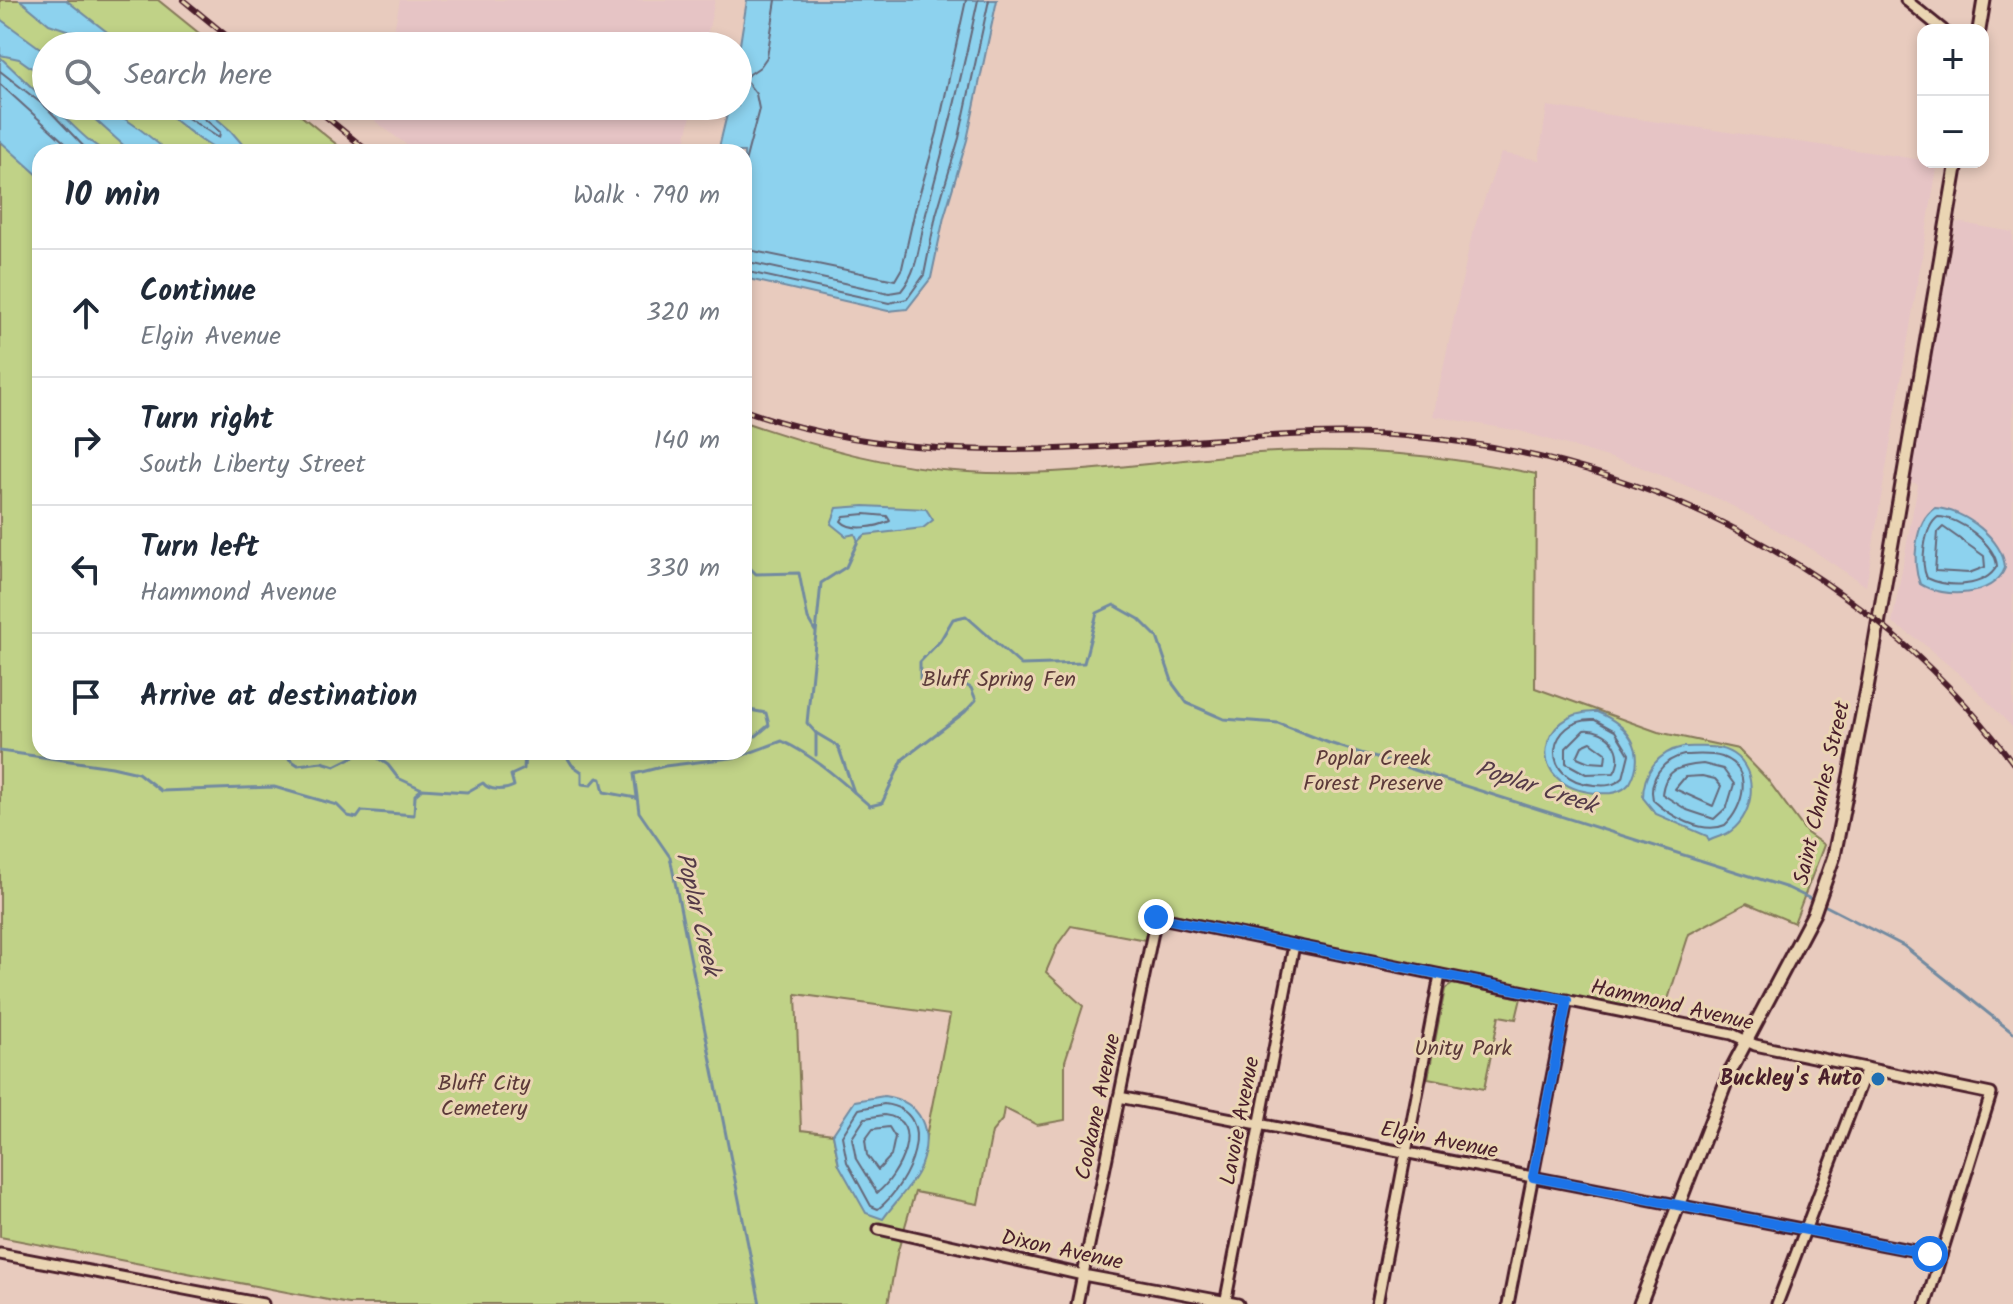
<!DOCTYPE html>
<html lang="en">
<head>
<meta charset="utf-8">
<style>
  body { margin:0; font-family:Kalam,sans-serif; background:#f6f6f7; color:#1f2937 }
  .controls { position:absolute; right:24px; top:24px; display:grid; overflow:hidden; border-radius:16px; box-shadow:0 4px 12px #0003 }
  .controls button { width:72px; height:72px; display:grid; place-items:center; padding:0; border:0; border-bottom:2px solid #e0e1e3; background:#fff; color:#1f2937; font:40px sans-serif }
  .stop { position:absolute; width:24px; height:24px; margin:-18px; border:6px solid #1a73e8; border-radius:50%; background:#fff }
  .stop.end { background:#1a73e8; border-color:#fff; box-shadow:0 2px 8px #0008 }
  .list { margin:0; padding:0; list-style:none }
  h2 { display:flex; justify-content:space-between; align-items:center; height:104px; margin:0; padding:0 32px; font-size:34px }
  h2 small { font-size:26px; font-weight:400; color:#747a83 }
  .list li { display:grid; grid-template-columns:52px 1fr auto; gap:24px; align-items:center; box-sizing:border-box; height:128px; padding:0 32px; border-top:2px solid #e0e1e3 }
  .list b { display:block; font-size:30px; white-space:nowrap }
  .list p { margin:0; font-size:26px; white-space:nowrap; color:#747a83 }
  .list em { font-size:26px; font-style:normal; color:#747a83 }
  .icon { flex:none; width:44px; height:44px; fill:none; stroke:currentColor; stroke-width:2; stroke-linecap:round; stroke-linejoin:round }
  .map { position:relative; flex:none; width:2013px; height:1304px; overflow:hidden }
  .search { position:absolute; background:#fff; box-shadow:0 4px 12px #0003; left:32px; top:32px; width:720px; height:88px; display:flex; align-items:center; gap:20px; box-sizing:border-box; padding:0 28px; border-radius:44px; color:#747a83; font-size:30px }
  .panel { position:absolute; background:#fff; box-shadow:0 4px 12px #0003; left:32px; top:144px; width:720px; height:616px; border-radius:24px }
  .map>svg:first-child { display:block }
</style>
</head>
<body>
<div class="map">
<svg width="2013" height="1304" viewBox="0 0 2013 1304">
  <rect width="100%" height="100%" fill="#e8cbbe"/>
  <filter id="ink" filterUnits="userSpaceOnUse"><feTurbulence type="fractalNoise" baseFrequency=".0125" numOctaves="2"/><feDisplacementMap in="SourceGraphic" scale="16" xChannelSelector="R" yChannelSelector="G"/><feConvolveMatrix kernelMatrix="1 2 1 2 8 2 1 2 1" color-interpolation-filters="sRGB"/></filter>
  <g filter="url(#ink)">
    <g fill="#e6c4c5">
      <polygon points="400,0 715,0 705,46 391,46"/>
      <polygon points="378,106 693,106 683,152 416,152 375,121"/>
      <polygon points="1547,106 1938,162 1866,586 1805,545 1721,500 1638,466 1520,431 1433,416 1472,234 1501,153 1539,160"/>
      <polygon points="1956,222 2013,232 2013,728 1973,686 1920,641 1892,623 1918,484 1910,482"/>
    </g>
    <g fill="#c0d287" stroke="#857859" stroke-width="2" fill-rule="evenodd">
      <path d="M 0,0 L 158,0 L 215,46 L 46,46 L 46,106 L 289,106 L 346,152 L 40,152 L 40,752 L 744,752 L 744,422 C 817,447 891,468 968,472 C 1065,478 1163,460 1259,453 C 1352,446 1445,455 1536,474 L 1535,688 L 1658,732 L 1738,749 L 1767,779 L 1807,833 L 1824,845 L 1794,923 L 1747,903 L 1689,934 L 1663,1015 L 1158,911 L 1151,941 L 1071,926 L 1058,944 L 1046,972 L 1083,1006 L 1065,1061 L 1065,1120 L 1037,1125 L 1004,1108 L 1002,1120 L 992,1132 L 978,1204 L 915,1192 L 897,1254 L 888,1304 L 349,1304 L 0,1237 ZM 796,994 L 950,1015 L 920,1167 L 839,1165 L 833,1134 L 801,1130 Z"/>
      <polygon points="1453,984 1521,998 1516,1019 1499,1016 1484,1089 1428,1078 1445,989"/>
    </g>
    <g fill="#8dd2ee" stroke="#728aa0" stroke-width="2">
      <polygon points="20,0 66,0 125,46 87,45 76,33 49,24"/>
      <polygon points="747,0 997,0 967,140 944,217 931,278 907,309 888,311 744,278 744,152 718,152 729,106 738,106 738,57"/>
      <polygon points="0,19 44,51 46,78 19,59 0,55"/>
      <path d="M 0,57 L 46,101 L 46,106 L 52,106 C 70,121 86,142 107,152 L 40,152 L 40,177 L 0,141 Z"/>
      <path d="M 80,106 C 116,106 142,130 168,152 L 131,152 Z"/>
      <path d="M 160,106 L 202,106 L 231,131 L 249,152 C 241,152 230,154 222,152 C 212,150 166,115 160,106 Z"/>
      <polygon points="864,506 926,509 933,520 923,528 865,535 858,541 855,534 846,536 831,524 837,508"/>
      <path d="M 1935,508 C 1964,509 2004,540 2005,568 C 1994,597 1943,599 1920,584 C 1912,563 1914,521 1935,508 Z"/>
      <path d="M 1597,712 C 1628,725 1648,750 1630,783 C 1621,794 1609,794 1596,793 C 1521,786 1539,709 1597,712 Z"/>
      <path d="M 1683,747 C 1700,747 1718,744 1733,754 C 1759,771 1755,813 1731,831 C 1725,836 1715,837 1709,841 L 1707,836 L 1656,814 L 1643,798 C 1643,773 1657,752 1683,747 Z"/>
      <path d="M 884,1096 C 922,1101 934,1131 920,1167 C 913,1185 894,1203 883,1219 L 866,1213 L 839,1165 L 833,1134 L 855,1101 Z"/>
    </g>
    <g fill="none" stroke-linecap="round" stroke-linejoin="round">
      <g stroke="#656779" stroke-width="2">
        <polyline points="0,71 46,107 89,152"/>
        <polyline points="0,84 75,152"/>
        <polyline points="169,106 219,138 220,132 200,115 197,106"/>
        <polyline points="744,166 759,109 756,94 744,78 760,67 767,57 776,0"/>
        <polyline points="744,249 895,280 902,268 915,210 937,133 966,0"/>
        <path d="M 744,261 L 889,293 L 901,291 C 920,268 919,239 927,210 C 946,140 963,71 978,0"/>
        <polyline points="744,271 889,303 907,299 924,275 936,215 959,138 989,0"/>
        <path d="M 865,514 L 887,516 L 890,521 C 877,527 851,532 841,521 L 844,516 Z"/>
        <path d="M 1938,517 C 1960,517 1995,545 1997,566 C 1985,588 1948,588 1927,578 C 1920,563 1924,527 1938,517 Z"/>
        <polygon points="1943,527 1984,556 1985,567 1969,573 1935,571 1938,532"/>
        <path d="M 1595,720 L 1615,731 L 1629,754 L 1623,778 C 1614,786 1606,786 1594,785 C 1536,780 1548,717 1595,720 Z"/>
        <path d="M 1584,730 C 1608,728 1627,751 1614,773 L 1586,774 L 1566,763 L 1566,748 Z"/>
        <polygon points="1591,742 1606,753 1605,763 1589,762 1577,757 1582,746"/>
        <path d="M 1684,755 C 1697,755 1709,753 1722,757 C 1754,769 1744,807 1725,825 C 1703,835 1670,816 1653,800 C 1648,779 1663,759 1684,755 Z"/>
        <path d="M 1703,764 L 1723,769 L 1734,784 L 1727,807 L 1714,819 L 1687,810 L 1662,794 C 1665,768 1681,766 1703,764 Z"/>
        <polygon points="1702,776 1715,779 1721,786 1713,806 1675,789 1685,777"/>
        <path d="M 884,1104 C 943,1112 908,1186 878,1209 L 871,1206 L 847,1162 L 842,1136 L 859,1109 Z"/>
        <path d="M 884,1115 C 928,1120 898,1177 877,1193 L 856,1159 L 852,1138 L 865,1118 Z"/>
        <polygon points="889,1127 895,1137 891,1156 878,1170 867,1155 865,1140 873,1129"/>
      </g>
      <g stroke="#728aa0" stroke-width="3">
        <polyline points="744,511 746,564 756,574 799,573 808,619 815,631"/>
        <polyline points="744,709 766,713 769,725 756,736 744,735"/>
        <polyline points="816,733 838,746 854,792"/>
        <path d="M 0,751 L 112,767 L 138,773 L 161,791 L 274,787 L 337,805 L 348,816 L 357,818 L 362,811 L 414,815 L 415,795 L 422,789 L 467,792 L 483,783 C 489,791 504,791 514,786 L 511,775 L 524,769 L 525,752"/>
        <polyline points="261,752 272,757 280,753 298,765 322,762 335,766 363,752"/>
        <polyline points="369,752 388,765 398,778 422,789"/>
        <polyline points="564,752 572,765 582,772 582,784 591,785 597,778 601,779 604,792 636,798"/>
        <polyline points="816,755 816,733 807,723 821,583 846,567 858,541"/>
        <polyline points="1822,904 1904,946 2013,1033"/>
        <path d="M 760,1304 L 670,857 L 639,812 L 634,774 L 665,766 L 738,757 L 782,741 C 816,757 841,781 870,806 L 882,803 L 903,759 L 965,712 L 976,700 L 971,688 L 958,681 L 920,679 L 920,662 L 940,641 L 953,619 L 966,616 L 1021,665 L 1084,663 L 1097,613 L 1114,605 L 1139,619 L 1157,637 L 1173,684 L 1187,703 L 1224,719 L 1278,723 L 1329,743 L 1788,888 L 1815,901"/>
      </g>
      <defs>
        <g id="minor">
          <polyline points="1906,0 1943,30"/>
          <polyline points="1119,1097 1941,1256"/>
          <polyline points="879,1229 1083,1275 1238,1304"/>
          <polyline points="0,1254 263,1304"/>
          <polyline points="1077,1304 1156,917 1732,1034 1755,1045 1991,1094 1926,1304"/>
          <polyline points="1225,1304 1294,945"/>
          <polyline points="1377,1304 1440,975"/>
          <polyline points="1508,1304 1567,1000"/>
          <polyline points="1777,1304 1867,1068"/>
        </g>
        <g id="major">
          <polyline points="1979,30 1984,0"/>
          <polyline points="1640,1304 1730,1072 1814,913 1834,856 1867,689 1957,162"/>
        </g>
      </defs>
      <use href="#minor" stroke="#4a1f2b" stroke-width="15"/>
      <use href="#major" stroke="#4a1f2b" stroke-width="17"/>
      <use href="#minor" stroke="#ead5b3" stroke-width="9"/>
      <use href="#major" stroke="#ead5b3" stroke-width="11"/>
      <defs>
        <g id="rail">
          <polyline points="183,0 239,46"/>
          <polyline points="313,106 369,152"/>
          <path d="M 744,410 C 930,477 1121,441 1313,434 C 1581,425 1853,546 2013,763"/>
        </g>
      </defs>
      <use href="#rail" stroke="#4a1f2b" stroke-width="6"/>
      <use href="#rail" stroke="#ead5b3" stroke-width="3" stroke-dasharray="9" stroke-linecap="butt"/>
    </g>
  </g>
  <g fill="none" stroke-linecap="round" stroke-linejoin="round" filter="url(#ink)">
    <polyline stroke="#1a73e8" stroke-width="10" points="1156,917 1567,1000 1533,1177 1930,1254"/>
  </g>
  <circle fill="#1f6fb2" stroke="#ead5b3" stroke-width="3" cx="1878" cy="1079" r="8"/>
  <g text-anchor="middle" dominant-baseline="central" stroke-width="6" stroke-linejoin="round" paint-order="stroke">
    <g font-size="22" fill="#5c3a39" stroke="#ead5b3">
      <text x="999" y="680">Bluff Spring Fen</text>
      <text x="1373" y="759">Poplar Creek<tspan x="1373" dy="25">Forest Preserve</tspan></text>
      <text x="1463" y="1049">Unity Park</text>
      <text x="484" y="1084">Bluff City<tspan x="484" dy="25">Cemetery</tspan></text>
    </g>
    <g font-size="22" fill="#4a1f2b" stroke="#ead5b3">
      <text transform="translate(1823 793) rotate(-77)">Saint Charles Street</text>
      <text transform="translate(1672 1006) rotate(13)">Hammond Avenue</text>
      <text transform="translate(1099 1107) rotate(-78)">Cookane Avenue</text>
      <text transform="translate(1241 1121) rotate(-79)">Lavoie Avenue</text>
      <text transform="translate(1439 1141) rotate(11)">Elgin Avenue</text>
      <text transform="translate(1062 1251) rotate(12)">Dixon Avenue</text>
    </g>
    <g font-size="22" font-weight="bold" fill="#4a1f2b" stroke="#ead5b3" text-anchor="end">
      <text x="1862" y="1079">Buckley's Auto</text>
    </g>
    <g font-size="24" font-style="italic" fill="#543a48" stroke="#ead5b3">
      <text transform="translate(1536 788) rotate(18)">Poplar Creek</text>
      <text transform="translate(697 914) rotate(77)">Poplar Creek</text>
    </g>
  </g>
</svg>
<div class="controls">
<button>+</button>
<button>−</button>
</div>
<div class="stop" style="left:1930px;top:1254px"></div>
<div class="stop end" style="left:1156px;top:917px"></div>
<div class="search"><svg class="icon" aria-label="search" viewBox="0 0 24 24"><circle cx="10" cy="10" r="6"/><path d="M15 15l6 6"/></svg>Search here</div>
<section class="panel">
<h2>10 min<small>Walk · 790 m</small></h2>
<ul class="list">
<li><svg class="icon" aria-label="ahead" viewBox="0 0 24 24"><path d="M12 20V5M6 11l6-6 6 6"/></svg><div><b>Continue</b><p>Elgin Avenue</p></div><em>320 m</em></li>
<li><svg class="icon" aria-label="right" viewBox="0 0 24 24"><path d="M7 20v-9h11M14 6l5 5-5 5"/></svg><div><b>Turn right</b><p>South Liberty Street</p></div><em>140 m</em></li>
<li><svg class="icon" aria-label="left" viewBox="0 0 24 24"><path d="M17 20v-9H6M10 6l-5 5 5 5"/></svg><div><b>Turn left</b><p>Hammond Avenue</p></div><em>330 m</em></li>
<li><svg class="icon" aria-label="arrive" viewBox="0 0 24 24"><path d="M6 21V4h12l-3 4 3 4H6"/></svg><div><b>Arrive at destination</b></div></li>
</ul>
</section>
</div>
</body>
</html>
